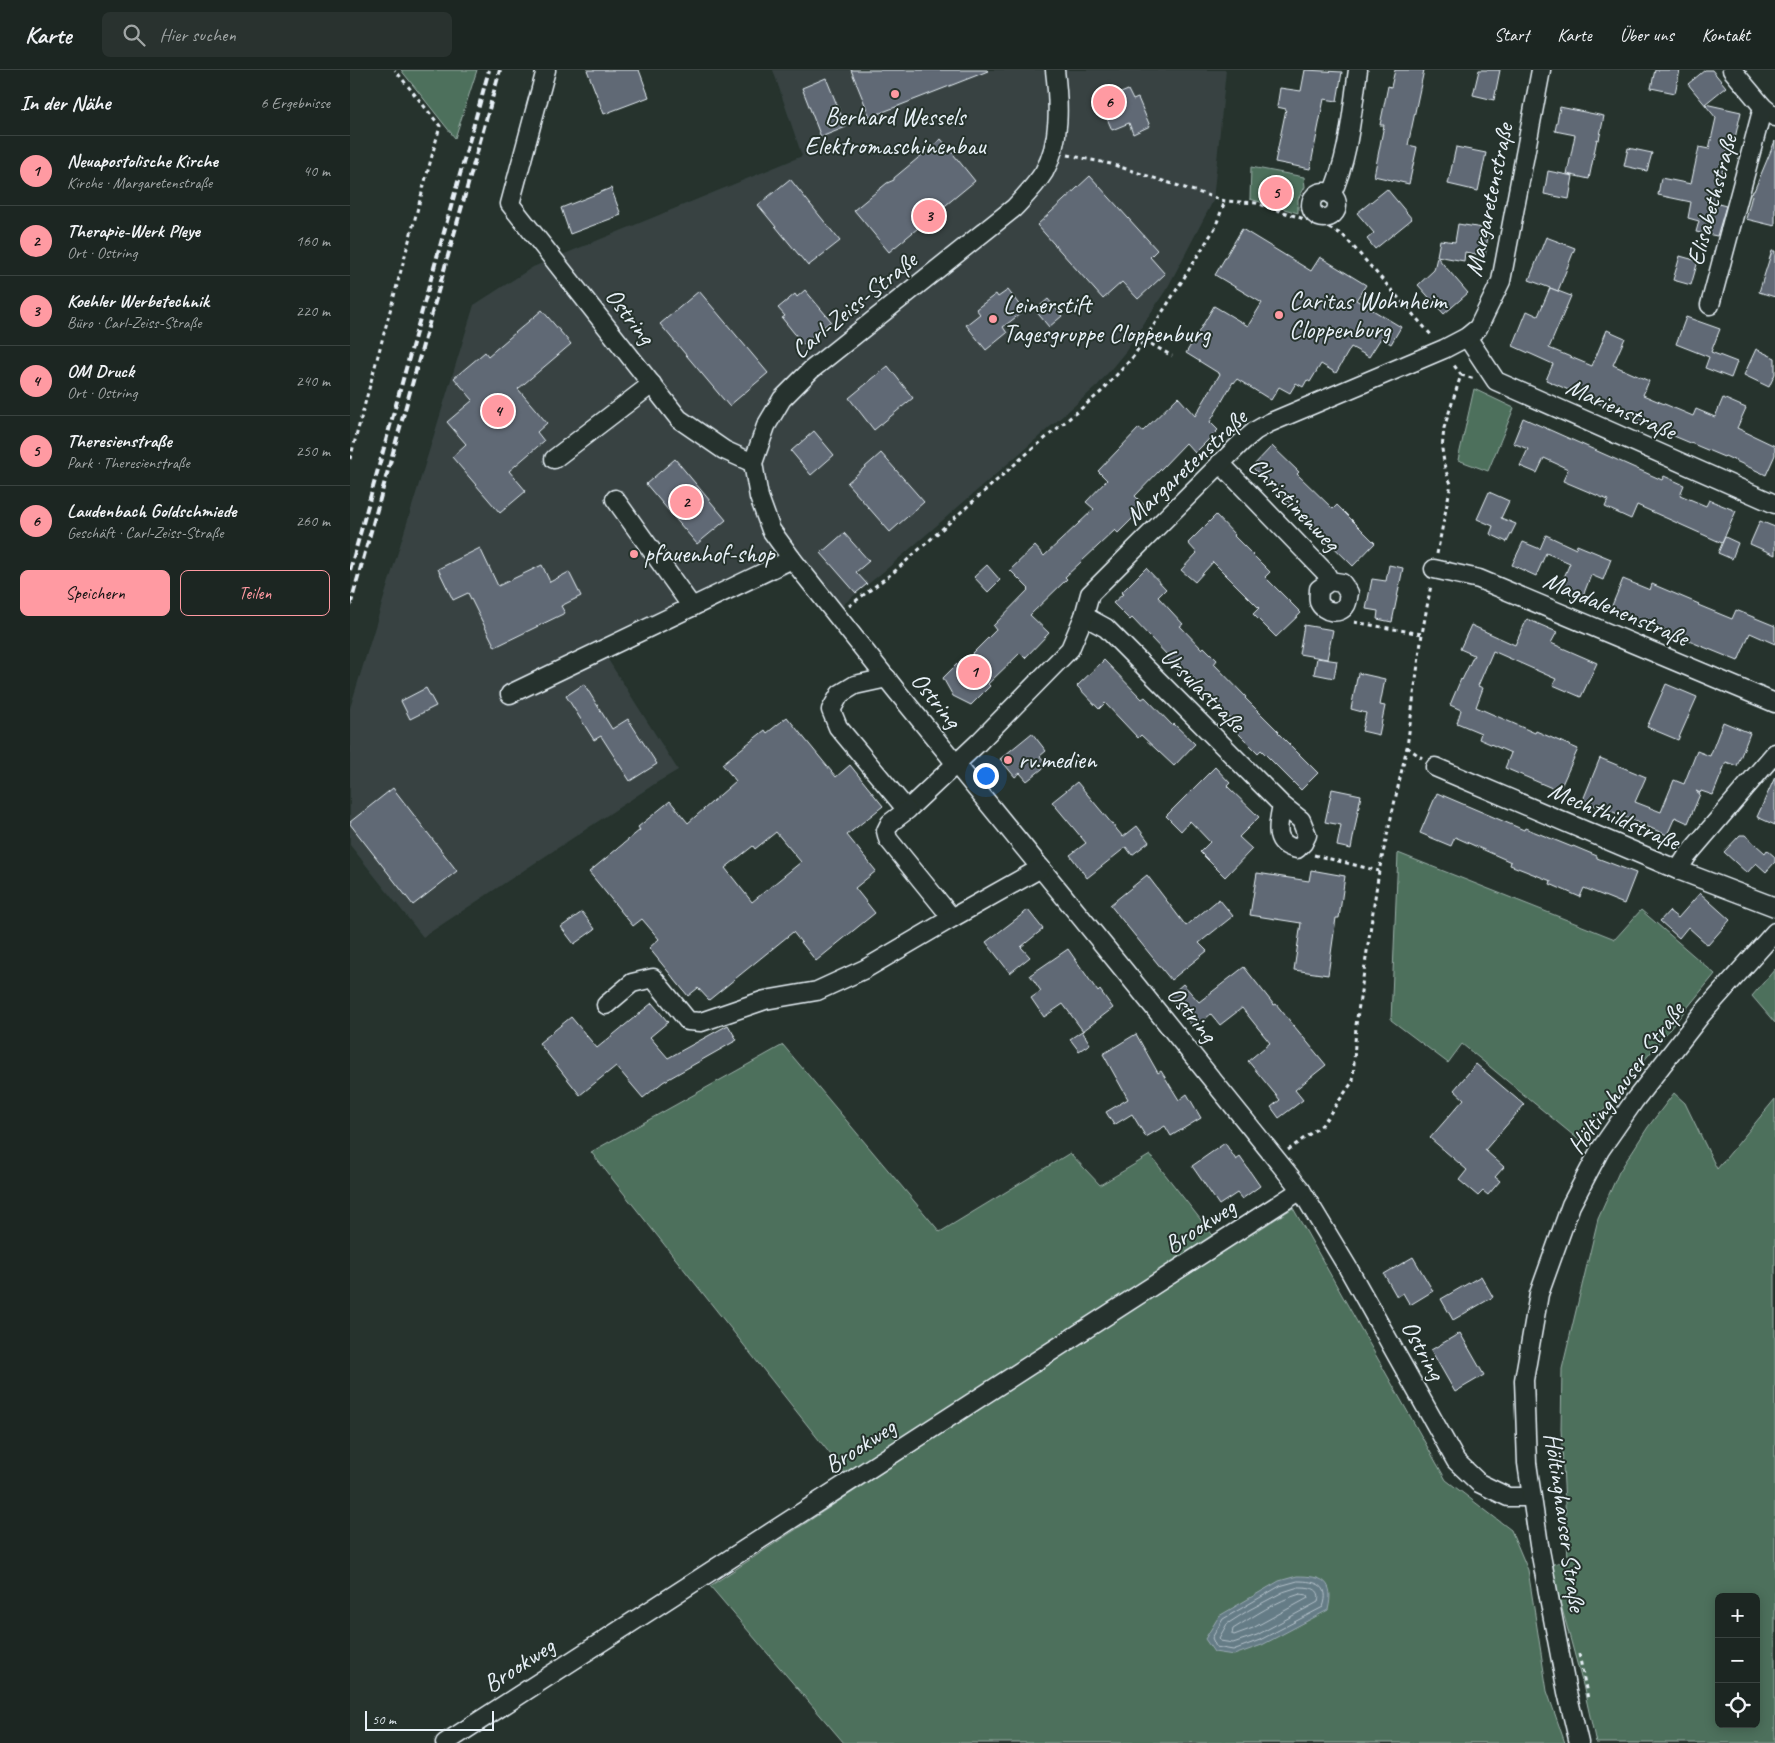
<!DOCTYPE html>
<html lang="de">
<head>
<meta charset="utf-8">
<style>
  body { margin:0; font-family:Caveat,sans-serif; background:#29322f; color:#f1f3f6 }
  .controls { position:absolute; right:15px; bottom:15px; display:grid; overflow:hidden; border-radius:8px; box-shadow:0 2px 12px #0003 }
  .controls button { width:45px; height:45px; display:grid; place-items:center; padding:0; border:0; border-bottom:1px solid #3a4340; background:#1c2622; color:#f1f3f6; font:25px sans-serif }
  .scale { position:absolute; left:15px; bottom:12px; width:129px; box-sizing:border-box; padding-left:5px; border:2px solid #e8f1f8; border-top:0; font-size:14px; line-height:18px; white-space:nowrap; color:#e8f1f8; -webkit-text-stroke:4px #26332d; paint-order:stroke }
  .you { position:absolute; left:635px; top:705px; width:18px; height:18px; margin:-12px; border:4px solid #fff; border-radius:50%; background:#1a73e8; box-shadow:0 0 0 8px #1a73e833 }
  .badge { display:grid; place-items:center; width:32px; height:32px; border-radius:50%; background:#ff9aa2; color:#111; font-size:16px; font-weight:700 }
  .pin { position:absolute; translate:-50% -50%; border:2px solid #fff; box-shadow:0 1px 5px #0006 }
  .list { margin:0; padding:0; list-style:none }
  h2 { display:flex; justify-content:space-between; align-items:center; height:65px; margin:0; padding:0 20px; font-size:21px }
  h2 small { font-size:16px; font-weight:400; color:#a0a5a5 }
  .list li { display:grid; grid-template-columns:32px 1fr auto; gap:15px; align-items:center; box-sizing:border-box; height:70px; padding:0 20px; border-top:1px solid #3a4340 }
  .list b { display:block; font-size:19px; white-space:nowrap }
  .list p { margin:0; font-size:16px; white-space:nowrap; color:#a0a5a5 }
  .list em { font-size:16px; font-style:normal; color:#a0a5a5 }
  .actions { display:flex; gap:10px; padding:15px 20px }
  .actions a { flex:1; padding:11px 0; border:1px solid #ff9aa2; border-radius:8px; text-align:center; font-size:18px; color:#ff9aa2 }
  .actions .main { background:#ff9aa2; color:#111 }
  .icon { flex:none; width:28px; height:28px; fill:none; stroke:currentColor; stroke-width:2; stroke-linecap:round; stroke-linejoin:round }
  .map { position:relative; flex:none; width:1425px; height:1673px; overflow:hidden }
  header { display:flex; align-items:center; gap:30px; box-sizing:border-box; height:70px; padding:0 25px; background:#1c2622; border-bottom:1px solid #3a4340 }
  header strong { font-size:24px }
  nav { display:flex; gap:28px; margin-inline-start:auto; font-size:18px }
  .search { width:350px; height:45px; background:#29322f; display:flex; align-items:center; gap:12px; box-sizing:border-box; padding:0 18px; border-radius:8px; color:#a0a5a5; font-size:19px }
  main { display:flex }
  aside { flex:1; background:#1c2622 }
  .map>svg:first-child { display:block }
</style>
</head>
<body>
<header>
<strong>Karte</strong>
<div class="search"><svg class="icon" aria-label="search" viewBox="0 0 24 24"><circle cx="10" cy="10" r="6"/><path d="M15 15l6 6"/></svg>Hier suchen</div>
<nav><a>Start</a><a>Karte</a><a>Über uns</a><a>Kontakt</a></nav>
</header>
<main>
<aside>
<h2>In der Nähe<small>6 Ergebnisse</small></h2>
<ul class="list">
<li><span class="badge">1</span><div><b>Neuapostolische Kirche</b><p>Kirche · Margaretenstraße</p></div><em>40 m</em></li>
<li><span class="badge">2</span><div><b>Therapie-Werk Pleye</b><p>Ort · Ostring</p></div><em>160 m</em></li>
<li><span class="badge">3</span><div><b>Koehler Werbetechnik</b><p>Büro · Carl-Zeiss-Straße</p></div><em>220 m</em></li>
<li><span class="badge">4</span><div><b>OM Druck</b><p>Ort · Ostring</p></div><em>240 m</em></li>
<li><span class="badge">5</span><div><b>Theresienstraße</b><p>Park · Theresienstraße</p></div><em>250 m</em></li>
<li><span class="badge">6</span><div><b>Laudenbach Goldschmiede</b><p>Geschäft · Carl-Zeiss-Straße</p></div><em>260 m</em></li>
</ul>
<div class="actions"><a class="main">Speichern</a><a>Teilen</a></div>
</aside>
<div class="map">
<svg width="1425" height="1673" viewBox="0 0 1425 1673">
  <rect width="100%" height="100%" fill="#26332d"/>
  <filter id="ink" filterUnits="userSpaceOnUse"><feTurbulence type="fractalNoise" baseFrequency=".02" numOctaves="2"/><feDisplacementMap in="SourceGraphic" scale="10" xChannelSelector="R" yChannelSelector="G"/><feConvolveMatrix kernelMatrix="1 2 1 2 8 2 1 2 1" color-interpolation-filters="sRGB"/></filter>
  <g filter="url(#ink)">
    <polygon fill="#374342" points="423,0 876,0 863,131 819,215 776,281 747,316 539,497 478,547 442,502 257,588 328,700 306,713 73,867 0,775 0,638 124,235 183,197 452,86"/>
    <g fill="#4e705b" stroke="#9bb0aa" fill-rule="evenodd">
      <polygon points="51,0 127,0 105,68"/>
      <polygon points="901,97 954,107 955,117 948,129 948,143 900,129"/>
      <polygon points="1124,319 1164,338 1138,401 1108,390"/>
      <polygon points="1048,783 1265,869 1291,840 1365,904 1229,1070 1112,974 1098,993 1041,950"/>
      <polygon points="1425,899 1425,953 1402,926"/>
      <polygon points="433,975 590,1162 720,1083 750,1115 800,1085 865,1168 496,1404 241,1082"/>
      <path d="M 1324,1023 L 1335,1033 L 1367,1099 L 1425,1029 L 1425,1673 L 1246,1673 L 1233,1615 L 1200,1495 L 1218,1490 L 1211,1359 L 1212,1299 L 1248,1149 L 1269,1102 L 1298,1057 ZM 1369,1527 L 1406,1527 L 1406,1654 L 1369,1654 Z"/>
      <polygon points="943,1138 1096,1410 1161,1460 1178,1500 1197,1621 1215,1673 494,1673 360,1516 676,1308"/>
    </g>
    <path fill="#657b86" stroke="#99aab4" d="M 947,1506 C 973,1506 985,1511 978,1540 L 912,1575 L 884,1585 L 864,1582 L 855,1569 L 869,1546 L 929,1511 Z"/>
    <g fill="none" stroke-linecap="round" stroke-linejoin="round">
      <g stroke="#b4c2ca" stroke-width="1">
        <path d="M 948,1511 C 966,1511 981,1515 973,1537 L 910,1570 L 883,1580 L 866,1577 L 862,1568 L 873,1549 L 930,1516 Z"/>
        <path d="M 949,1517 C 960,1517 972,1518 968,1532 L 907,1565 L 883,1573 L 870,1571 L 869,1568 L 877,1554 L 899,1540 L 933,1522 Z"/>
        <path d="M 950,1524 L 957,1525 L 958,1528 L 903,1558 L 884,1565 L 882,1564 L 883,1559 C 904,1546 926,1531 950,1524 Z"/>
      </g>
    </g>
    <g fill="#606974" stroke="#e8f1f8" fill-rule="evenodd">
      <polygon points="237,0 289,0 299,27 254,44"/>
      <polygon points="501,0 637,0 638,1 520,47"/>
      <polygon points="955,0 992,2 987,31 974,29 960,99 925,92 936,39 927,37 930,18 951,21"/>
      <polygon points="1045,0 1074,0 1058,75 1067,77 1059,114 1024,106 1034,55 1030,55 1038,16 1041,17"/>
      <polygon points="1129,0 1150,0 1144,30 1123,25"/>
      <polygon points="1305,0 1330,0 1325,23 1301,18"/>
      <polygon points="1355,0 1362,0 1376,17 1355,34 1391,42 1385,68 1381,67 1365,133 1376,136 1367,166 1346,162 1349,151 1338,148 1341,132 1308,125 1311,108 1341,114 1349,77 1359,79 1366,48 1338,14"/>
      <polygon points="476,8 496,57 471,67 452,18"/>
      <polygon points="778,20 783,30 788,28 800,56 783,64 779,53 762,60 750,32"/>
      <polygon points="1210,37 1254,46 1249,70 1247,69 1239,109 1217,104 1225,65 1205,61"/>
      <polygon points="591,69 625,111 539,182 504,140 537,113 544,110 544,108"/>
      <polygon points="1425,71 1425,156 1396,149 1403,121 1404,121"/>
      <polygon points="1106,77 1136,83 1128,121 1098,114"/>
      <polygon points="1278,78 1302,83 1297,101 1274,96"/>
      <polygon points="1198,101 1223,106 1219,129 1194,124"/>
      <polygon points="740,106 807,180 800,187 815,204 788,229 772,212 753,229 687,155"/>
      <polygon points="440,109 490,171 458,196 408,135"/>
      <polygon points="261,118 271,145 220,164 211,138"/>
      <polygon points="1037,119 1062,149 1025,179 1017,169 1024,163 1007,143"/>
      <polygon points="1108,154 1139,159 1135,186 1115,182 1114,191 1087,186 1090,170 1105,172"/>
      <polygon points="892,159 961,201 970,187 1016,215 1006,230 1051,257 1041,274 1031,268 1019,287 1001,277 986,303 971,294 960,312 957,310 953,317 946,313 940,323 929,317 921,330 887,309 884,313 883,312 860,352 868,360 845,383 836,373 785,426 795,436 768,463 765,460 715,507 717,509 680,545 699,563 675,588 670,583 638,614 640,616 621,635 603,626 593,608 612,589 614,592 646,560 643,556 679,519 660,500 685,476 694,486 744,439 736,432 757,410 748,401 789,358 793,361 828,327 845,346 870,304 836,283 864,236 898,256 912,233 865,205"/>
      <polygon points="1196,167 1225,178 1208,221 1179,210"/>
      <polygon points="1422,181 1425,181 1425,227 1409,222"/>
      <polygon points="1330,186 1348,191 1341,215 1323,210"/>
      <polygon points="1087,187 1118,223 1094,244 1068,215 1084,200"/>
      <polygon points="1200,218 1221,226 1199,278 1242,296 1257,260 1275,268 1263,295 1299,311 1293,325 1343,346 1346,339 1365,347 1373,328 1396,338 1387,358 1425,376 1425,385 1416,405 1375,386 1374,387 1300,356 1196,310 1203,294 1163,276 1177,241 1188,246"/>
      <polygon points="455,220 481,251 453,274 432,248 435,246 428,238 445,224 447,227"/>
      <polygon points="658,220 674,241 653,257 657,263 636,280 616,255 630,244 626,239 646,224 648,227"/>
      <polygon points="349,221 418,303 379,336 310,254"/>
      <polygon points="698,229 712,246 699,257 685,240"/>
      <polygon points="192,240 221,274 168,319 197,353 187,362 194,371 159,401 176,421 150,443 102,387 116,374 97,352 123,330 104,308 135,282 138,286"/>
      <polygon points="1336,247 1370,259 1361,282 1387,292 1381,308 1355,298 1359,287 1326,274"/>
      <polygon points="1406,279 1425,288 1425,304 1419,317 1394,305"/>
      <polygon points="538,296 563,328 524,360 499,328"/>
      <polygon points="1173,348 1312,410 1314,406 1334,415 1330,425 1356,436 1359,430 1386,441 1372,473 1287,435 1281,449 1255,437 1258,430 1213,411 1218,399 1194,388 1187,403 1170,396 1178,379 1163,373"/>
      <polygon points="464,361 484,385 461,405 441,381"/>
      <polygon points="922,376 949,402 947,404 983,439 987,435 1025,473 1003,496 902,397"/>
      <polygon points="531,383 574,432 540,462 497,413"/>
      <polygon points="325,389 376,450 347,474 296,414"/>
      <polygon points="1139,422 1159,431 1151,448 1166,454 1157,472 1140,464 1143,456 1127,449"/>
      <polygon points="866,445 885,465 884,466 920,502 915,507 951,543 926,567 903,544 909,538 863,492 845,512 831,500 847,483 838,473"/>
      <polygon points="1410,451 1425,457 1425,485 1400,474"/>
      <polygon points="494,463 519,491 506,502 517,514 506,523 471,483"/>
      <polygon points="1196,465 1226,479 1227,475 1261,489 1253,510 1241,505 1233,526 1210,517 1220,493 1196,483 1186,506 1162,495 1173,472 1190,479"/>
      <polygon points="1375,467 1388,473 1382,489 1368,483"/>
      <polygon points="130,478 148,516 192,495 200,512 219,502 231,526 211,536 215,543 145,577 118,523 103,530 88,499"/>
      <polygon points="637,495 650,510 638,522 624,507"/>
      <polygon points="1039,495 1053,498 1042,552 1027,549 1028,541 1016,539 1022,509 1036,511"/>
      <polygon points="796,498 816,519 808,527 833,554 830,556 852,579 854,577 867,590 864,594 896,627 895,628 929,662 928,663 968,703 951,720 911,680 908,683 886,661 889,657 831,600 829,601 816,588 818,586 782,548 780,550 763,533 773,524 771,523"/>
      <polygon points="1273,509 1300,520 1302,514 1349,534 1348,535 1382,549 1386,540 1425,556 1425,574 1400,563 1388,591 1302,556 1261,538"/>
      <polygon points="1177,549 1207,562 1201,573 1247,593 1231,627 1203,615 1206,609 1143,581 1128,616 1133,618 1126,637 1185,663 1186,661 1228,679 1209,721 1155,698 1161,683 1129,669 1131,663 1107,653 1111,640 1100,635 1111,609 1112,610 1124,585 1110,579 1121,555 1165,575"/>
      <polygon points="954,555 983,560 977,589 949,584"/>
      <polygon points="967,588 987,591 984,608 964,604"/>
      <polygon points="754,590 792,629 795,627 823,656 824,654 845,674 824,696 791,665 788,668 755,633 749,639 727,616"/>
      <polygon points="1008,603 1035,609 1030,635 1035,636 1029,665 1012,661 1016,643 1001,639"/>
      <polygon points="234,614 262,659 278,649 307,694 280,711 251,666 244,670 216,626"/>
      <polygon points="1316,614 1347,627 1328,670 1297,657"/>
      <polygon points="76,618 86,636 60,649 51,631"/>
      <path d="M 437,647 L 486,707 L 500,695 L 533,736 L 497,765 L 526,801 L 505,818 L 525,843 L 466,891 L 443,862 L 359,930 L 348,918 L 338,926 L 299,878 L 309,869 L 292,849 L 283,856 L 239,802 L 290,760 L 288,757 L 320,731 L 338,753 L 386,711 L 372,694 L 415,660 L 417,663 ZM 426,762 L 451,792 L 402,832 L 375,798 L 403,776 L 405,779 Z"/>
      <polygon points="1373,652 1400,663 1387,696 1376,692 1363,725 1351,721 1350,723 1346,721 1350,724 1338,753 1325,747 1317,765 1249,736 1248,737 1233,730 1250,688 1296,707 1285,732 1311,742 1324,710 1334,714 1347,681 1360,686"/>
      <polygon points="682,663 696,681 690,686 697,695 677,711 670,703 665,707 650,689"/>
      <polygon points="865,697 880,713 877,716 909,747 889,767 902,779 875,807 850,782 860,772 840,751 831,761 816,746"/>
      <polygon points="1425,707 1425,755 1407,747"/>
      <polygon points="727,712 773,767 787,756 799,772 782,785 776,777 737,808 720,785 736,773 702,732"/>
      <polygon points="43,718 107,801 63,835 0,754 0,752"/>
      <polygon points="982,719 1011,725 1001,779 987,776 991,755 975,752"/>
      <polygon points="1087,723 1174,760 1175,758 1222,777 1223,776 1247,786 1247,788 1286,803 1274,834 1234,818 1230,827 1200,814 1201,811 1160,795 1161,792 1105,767 1101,776 1070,763"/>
      <polygon points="1390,765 1395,765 1415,783 1417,780 1425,787 1425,792 1416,802 1406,793 1397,803 1374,782"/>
      <polygon points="961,800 995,806 989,848 986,848 978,905 944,900 951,853 900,845 907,803 959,811"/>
      <polygon points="797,805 836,856 869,829 883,846 849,873 857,881 821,910 760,835"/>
      <polygon points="1350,823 1380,850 1358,875 1338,857 1329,868 1310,851 1319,841 1328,848"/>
      <polygon points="678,840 693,859 671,877 680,887 660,903 636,872"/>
      <polygon points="232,842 245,859 224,874 211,857"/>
      <polygon points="718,879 748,922 750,920 763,938 733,961 713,934 694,947 681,928 691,921 680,905"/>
      <polygon points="894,897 924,935 926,934 976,995 945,1020 953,1030 929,1048 921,1037 930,1030 898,991 920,973 892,938 870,955 861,944 844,958 818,927 833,914 849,932"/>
      <polygon points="302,933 318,952 300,967 318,988 378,955 387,970 313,1012 293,1028 266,996 230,1025 189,973 221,947 247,978"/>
      <polygon points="732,961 740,974 729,981 720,969"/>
      <polygon points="786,964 808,1003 811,1001 829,1030 837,1024 851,1048 821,1066 815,1056 796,1067 782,1044 764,1055 756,1042 778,1029 753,984"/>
      <polygon points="1126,994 1174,1035 1135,1080 1154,1097 1145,1107 1150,1111 1138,1125 1133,1121 1128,1126 1109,1110 1117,1100 1080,1068 1114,1029 1104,1020"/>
      <polygon points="875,1073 886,1090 890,1087 910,1116 892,1129 887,1123 869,1135 842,1096"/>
      <polygon points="1063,1187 1083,1221 1060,1235 1053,1223 1047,1227 1034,1204"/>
      <polygon points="1131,1206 1143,1227 1103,1250 1091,1229"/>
      <polygon points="1110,1263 1134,1305 1105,1322 1081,1280"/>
    </g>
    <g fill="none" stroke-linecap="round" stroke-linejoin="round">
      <defs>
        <g id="minor">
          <polyline points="196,0 160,134 329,349 374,380 403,393"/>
          <path d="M 705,0 C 709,33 711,72 694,102 C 686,115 675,126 664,138 L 461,300 L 432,329 L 416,356 L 403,393 L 409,427 L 421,460 L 442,489 L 545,619 L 786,915 L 951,1120 L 998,1198 L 1106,1391 L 1129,1413 L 1158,1427 L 1181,1427"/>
          <polyline points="1382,0 1413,37 1425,47"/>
          <circle cx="974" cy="135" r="13"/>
          <path d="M 981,125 C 999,88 1002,41 1008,0"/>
          <polyline points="1360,235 1413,37"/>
          <polyline points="1117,267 1146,311 1425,434"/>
          <polyline points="204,389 302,314"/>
          <path d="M 870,393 L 975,502 L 980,511 L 992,513 L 999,523 C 998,526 998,532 996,535 C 990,546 973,542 969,532 C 968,528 969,523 969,519 L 980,511"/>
          <polyline points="265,429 342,537"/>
          <polyline points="1084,499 1129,509 1425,633"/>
          <path d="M 734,546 L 756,558 L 932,735 L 951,750 L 957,765 L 953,773 L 947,779 C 922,774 928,755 932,735"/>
          <polyline points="537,608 505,615 490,624 481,640 488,657 557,740 628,673 720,579 734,546 740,524 892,372 905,361 919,353 1094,279 1117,267 1128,258 1151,211 1191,0"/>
          <polyline points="160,624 442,489"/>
          <polyline points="1085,697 1328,800 1425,837"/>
          <polyline points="557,740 540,753 536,761 538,769 602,848 691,798"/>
          <polyline points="1328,800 1337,786 1425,683"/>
          <polyline points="256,935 282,913 303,908 338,951 351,952 415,930 467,921 515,899 602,848"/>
          <polyline points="95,1673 951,1120"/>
          <polyline points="1229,1673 1217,1622 1189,1475 1177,1393 1174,1310 1189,1224 1221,1135 1250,1080 1284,1031 1351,945 1425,862"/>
        </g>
      </defs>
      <use href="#minor" stroke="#e8f1f8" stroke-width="21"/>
      <g stroke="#e8f1f8" stroke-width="3" stroke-dasharray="4 4" stroke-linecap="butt">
        <polyline points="718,85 761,94 875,131 906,133 972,155 993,165 1083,267"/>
        <polyline points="972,155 974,148"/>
        <polyline points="794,270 822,286"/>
        <polyline points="1111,305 1125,309"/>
        <polyline points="0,389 90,56 45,0"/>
        <polyline points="1087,484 1101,414 1095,399 1092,379 1094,358 1111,305 1103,294"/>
        <polyline points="499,536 545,501 674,386 751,322 783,287 817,235 865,158 875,131"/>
        <polyline points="1004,552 1072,564"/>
        <polyline points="1057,677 1072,688"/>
        <polyline points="964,785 1029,801"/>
        <polyline points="938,1080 972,1055 1003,1011 1006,955 1029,801 1057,677 1072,564 1081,515"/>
        <polyline points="1229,1584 1238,1629"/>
      </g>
      <use href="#minor" stroke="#26332d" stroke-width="18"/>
      <g stroke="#e8f1f8" stroke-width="4" stroke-dasharray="8 4" stroke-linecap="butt">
        <polyline points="0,500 139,0"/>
        <polyline points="0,536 150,0"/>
      </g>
    </g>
  </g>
  <g fill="#ff9aa2" stroke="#26332d" stroke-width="2">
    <circle cx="545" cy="24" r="5"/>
    <circle cx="929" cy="245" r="5"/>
    <circle cx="643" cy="249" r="5"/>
    <circle cx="284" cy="484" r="5"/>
    <circle cx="658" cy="690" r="5"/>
  </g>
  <g text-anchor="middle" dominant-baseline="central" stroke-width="4" stroke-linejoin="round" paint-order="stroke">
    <g font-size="25" fill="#e8f1f8" stroke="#26332d" text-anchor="start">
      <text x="545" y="47" text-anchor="middle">Berhard Wessels<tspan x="545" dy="29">Elektromaschinenbau</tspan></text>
      <text x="939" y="231">Caritas Wohnheim<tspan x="939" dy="29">Cloppenburg</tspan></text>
      <text x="653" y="235">Leinerstift<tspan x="653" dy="29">Tagesgruppe Cloppenburg</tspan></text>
      <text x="294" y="484">pfauenhof-shop</text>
      <text x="668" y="690">rv.medien</text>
    </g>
    <g font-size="25" fill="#e8f1f8" stroke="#26332d">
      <text transform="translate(1139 130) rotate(-78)">Margaretenstraße</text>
      <text transform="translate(1362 130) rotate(-75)">Elisabethstraße</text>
      <text transform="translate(504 235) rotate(-39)">Carl-Zeiss-Straße</text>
      <text transform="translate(280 246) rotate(52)">Ostring</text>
      <text transform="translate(1271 339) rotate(24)">Marienstraße</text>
      <text transform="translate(836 397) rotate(-43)">Margaretenstraße</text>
      <text transform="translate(944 434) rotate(46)">Christinenweg</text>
      <text transform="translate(1266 539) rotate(23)">Magdalenenstraße</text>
      <text transform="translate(853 620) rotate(45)">Ursulastraße</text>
      <text transform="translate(586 630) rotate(51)">Ostring</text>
      <text transform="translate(1264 746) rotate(23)">Mechthildstraße</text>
      <text transform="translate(842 944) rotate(51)">Ostring</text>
      <text transform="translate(1276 1008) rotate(-54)">Höltinghauser Straße</text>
      <text transform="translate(850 1156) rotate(-33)">Brookweg</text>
      <text transform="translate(1073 1280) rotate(61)">Ostring</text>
      <text transform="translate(510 1376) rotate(-33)">Brookweg</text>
      <text transform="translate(1215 1452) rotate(82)">Höltinghauser Straße</text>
      <text transform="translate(169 1595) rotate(-33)">Brookweg</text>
    </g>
  </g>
</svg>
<div class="controls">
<button>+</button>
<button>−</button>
<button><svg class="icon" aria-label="locate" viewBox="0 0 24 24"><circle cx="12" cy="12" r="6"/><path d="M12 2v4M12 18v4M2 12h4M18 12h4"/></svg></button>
</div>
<div class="scale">50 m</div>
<div class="you"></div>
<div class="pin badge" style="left:624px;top:602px">1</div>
<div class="pin badge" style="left:336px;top:432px">2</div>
<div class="pin badge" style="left:579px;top:146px">3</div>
<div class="pin badge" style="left:148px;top:341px">4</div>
<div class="pin badge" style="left:926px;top:123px">5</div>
<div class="pin badge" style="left:759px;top:32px">6</div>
</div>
</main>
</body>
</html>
